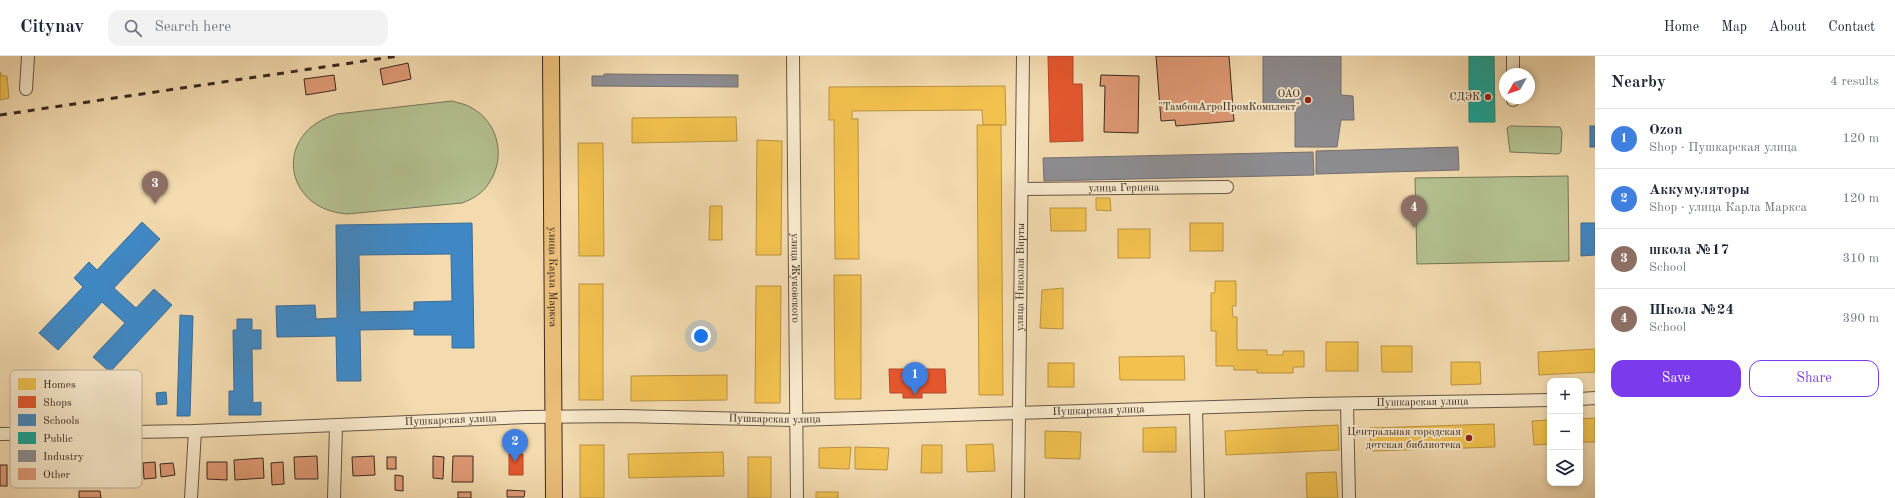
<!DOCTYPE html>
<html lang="en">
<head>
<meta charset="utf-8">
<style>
  body { margin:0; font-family:"Old Standard TT",serif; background:#f2f2f3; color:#1f2937 }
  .controls { position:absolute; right:12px; bottom:12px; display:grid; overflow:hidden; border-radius:8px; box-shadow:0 2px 6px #0003 }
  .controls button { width:36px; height:36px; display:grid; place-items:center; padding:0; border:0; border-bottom:1px solid #e0e1e3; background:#fff; color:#1f2937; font:20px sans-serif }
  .compass { position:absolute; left:1499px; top:12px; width:36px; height:36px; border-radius:50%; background:#fff; box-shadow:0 2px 6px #0003; rotate:230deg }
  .you { position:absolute; left:701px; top:280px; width:14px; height:14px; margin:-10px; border:3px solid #fff; border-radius:50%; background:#1a73e8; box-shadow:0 0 0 6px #1a73e833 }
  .badge { display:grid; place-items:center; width:26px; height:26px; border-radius:50%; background:#7c3aed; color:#fff; font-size:13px; font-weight:700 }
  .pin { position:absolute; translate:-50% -33px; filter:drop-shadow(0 1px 2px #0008) }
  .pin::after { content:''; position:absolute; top:21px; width:14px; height:12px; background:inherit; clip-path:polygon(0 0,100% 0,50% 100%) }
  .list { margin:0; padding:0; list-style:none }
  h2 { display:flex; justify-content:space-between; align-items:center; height:52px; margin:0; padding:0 16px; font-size:17px }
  h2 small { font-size:13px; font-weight:400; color:#747a83 }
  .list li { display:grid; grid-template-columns:26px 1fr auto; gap:12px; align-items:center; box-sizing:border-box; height:60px; padding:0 16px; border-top:1px solid #e0e1e3 }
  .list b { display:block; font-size:15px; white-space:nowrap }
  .list p { margin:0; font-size:13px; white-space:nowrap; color:#747a83 }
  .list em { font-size:13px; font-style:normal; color:#747a83 }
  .actions { display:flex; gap:8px; padding:12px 16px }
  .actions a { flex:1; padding:9px 0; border:1px solid #7c3aed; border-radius:12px; text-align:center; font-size:14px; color:#7c3aed }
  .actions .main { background:#7c3aed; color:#fff }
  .icon { flex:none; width:22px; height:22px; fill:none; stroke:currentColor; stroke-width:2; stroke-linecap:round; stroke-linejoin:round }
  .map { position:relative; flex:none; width:1595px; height:442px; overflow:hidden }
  header { display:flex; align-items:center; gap:24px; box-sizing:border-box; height:56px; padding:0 20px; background:#fff; border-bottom:1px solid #e0e1e3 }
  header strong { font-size:19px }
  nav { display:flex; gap:22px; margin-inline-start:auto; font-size:14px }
  .search { width:280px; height:36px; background:#f2f2f3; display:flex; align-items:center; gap:10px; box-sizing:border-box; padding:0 14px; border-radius:12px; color:#747a83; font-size:15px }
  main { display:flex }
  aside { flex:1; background:#fff }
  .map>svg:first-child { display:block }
</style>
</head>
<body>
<header>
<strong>Citynav</strong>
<div class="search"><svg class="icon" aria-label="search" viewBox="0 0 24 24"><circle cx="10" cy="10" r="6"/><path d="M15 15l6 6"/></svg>Search here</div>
<nav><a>Home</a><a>Map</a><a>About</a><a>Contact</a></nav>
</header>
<main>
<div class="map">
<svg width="1595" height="442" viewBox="0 0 1595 442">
  <rect width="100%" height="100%" fill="#f3dbaf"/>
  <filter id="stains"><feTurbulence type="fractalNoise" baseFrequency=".005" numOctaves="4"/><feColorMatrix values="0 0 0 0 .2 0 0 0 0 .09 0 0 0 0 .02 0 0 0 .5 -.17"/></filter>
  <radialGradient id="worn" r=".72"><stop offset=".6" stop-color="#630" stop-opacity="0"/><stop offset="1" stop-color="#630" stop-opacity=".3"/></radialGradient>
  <g fill="#b4c190" stroke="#767558">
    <path d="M 452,45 C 458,47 466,48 472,52 C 499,67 506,102 489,127 C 483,137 473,143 462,147 L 347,158 C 282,153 273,76 337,58 Z"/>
    <polygon points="1510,70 1560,71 1562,76 1561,96 1558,98 1510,96 1507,72"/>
    <polygon points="1568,120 1569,205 1417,208 1415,122"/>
  </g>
  <g fill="#f2c14e" stroke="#ba9340">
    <polygon points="0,16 2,20 7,20 9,42 0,44"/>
    <polygon points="1005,30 1006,69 983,69 982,54 852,55 852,63 858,63 859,203 835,203 834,64 829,64 829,31"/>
    <polygon points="736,61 737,85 632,87 632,62"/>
    <polygon points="977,69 1001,69 1003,339 979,339"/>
    <polygon points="757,84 782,85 781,199 756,199"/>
    <polygon points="578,87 603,87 604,200 579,200"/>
    <polygon points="1096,142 1110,142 1111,155 1096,154"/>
    <polygon points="710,150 722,150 722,184 709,184"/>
    <polygon points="1050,152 1086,152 1086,175 1051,175"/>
    <rect x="1190" y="167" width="33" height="28"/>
    <rect x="1118" y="173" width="32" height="29"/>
    <polygon points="834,219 861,219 861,343 835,343"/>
    <polygon points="1215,225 1236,225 1236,250 1232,250 1233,261 1237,261 1237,294 1267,294 1267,299 1283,299 1283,295 1304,295 1304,311 1293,311 1293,317 1257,317 1257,314 1234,314 1234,310 1216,310 1216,275 1211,275 1211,237 1215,237"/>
    <rect x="579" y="228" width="24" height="116"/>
    <polygon points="756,230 781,230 780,347 755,347"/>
    <polygon points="1063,232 1063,273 1040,272 1042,234"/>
    <rect x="1326" y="286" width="32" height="29"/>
    <polygon points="1381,290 1412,290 1412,316 1382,316"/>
    <polygon points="1595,293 1595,316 1539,319 1538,296"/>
    <polygon points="1184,300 1185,324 1120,324 1119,301"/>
    <polygon points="1451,306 1480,306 1481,328 1451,329"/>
    <rect x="1048" y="307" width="26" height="24"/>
    <polygon points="727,319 727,344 631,345 631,320"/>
    <polygon points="1595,362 1595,386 1580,386 1580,363"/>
    <polygon points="1550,364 1550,388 1534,389 1532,365"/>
    <polygon points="1494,368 1495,391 1371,395 1370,372"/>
    <polygon points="1338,369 1339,394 1226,399 1225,375"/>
    <polygon points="1176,371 1176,396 1143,396 1143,372"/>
    <polygon points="1045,375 1081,376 1080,403 1045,402"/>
    <polygon points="993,388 995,415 967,416 966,389"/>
    <rect x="580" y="389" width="24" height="53"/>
    <polygon points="922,389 942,389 942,417 921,417"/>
    <polygon points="851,391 849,413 819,412 819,392"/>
    <polygon points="855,391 889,392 887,414 855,413"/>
    <polygon points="723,396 724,420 629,422 628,398"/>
    <rect x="748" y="401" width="23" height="41"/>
    <polygon points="1336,416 1338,442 1307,442 1306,417"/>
    <rect x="816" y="436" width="22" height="6"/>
  </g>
  <g fill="#e4572e" stroke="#b0492a">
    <polygon points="1048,0 1073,0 1073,28 1082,28 1083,85 1050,86"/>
    <polygon points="889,313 945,313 946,337 922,337 922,342 903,342 903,337 890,337"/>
    <polygon points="509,397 523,398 523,419 509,419"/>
  </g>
  <g fill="#3f88c5" stroke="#3d6c94" fill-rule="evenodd">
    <rect x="1590" y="70" width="5" height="21"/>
    <polygon points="142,166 160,183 114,232 136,252 154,233 172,249 110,316 93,301 125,267 102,246 58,294 39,277 83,231 74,222 89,206 97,214"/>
    <path d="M 472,167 L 474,292 L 452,292 L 452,279 L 414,279 L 414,273 L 360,274 L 361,325 L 337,325 L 336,280 L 277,281 L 276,250 L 315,249 L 316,263 L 337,262 L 336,169 ZM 451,198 L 452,245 L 414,246 L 414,255 L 360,256 L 359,199 Z"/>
    <polygon points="1581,167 1595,167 1595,199 1581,200"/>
    <polygon points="180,259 193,260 190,360 177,360"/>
    <polygon points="237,263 252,263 252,274 261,274 261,293 252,293 253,347 261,346 261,359 229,359 229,335 234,335 233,274 237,274"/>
    <polygon points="166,336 167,348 157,349 156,337"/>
  </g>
  <polygon fill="#17a398" stroke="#217e74" points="1469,0 1494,0 1495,66 1469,66"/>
  <g fill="#8d8d92" stroke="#746f70">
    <polygon points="1263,0 1341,0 1341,39 1353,40 1354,64 1341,64 1337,91 1295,91 1295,48 1263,48"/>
    <polygon points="604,18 738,19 738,31 592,30 592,20 604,20"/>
    <polygon points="1458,91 1459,114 1316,118 1316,95"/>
    <polygon points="1313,96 1314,119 1044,125 1043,102"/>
  </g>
  <g fill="#e09a75" stroke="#382920">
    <polygon points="1156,0 1229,0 1234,65 1176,70 1175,64 1161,65"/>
    <polygon points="408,7 411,23 383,29 380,13"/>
    <polygon points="334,19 336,34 306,39 304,23"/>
    <polygon points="1101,19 1139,20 1138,77 1104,76 1105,30 1100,30"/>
    <polygon points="317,400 318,423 295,423 294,401"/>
    <polygon points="374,400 375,419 353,420 352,401"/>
    <polygon points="433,400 444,401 443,423 433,422"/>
    <polygon points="453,400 473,400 473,426 452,426"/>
    <rect x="387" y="401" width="9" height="12"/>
    <polygon points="263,402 264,422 235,424 234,404"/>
    <polygon points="155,406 156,422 144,423 143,407"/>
    <polygon points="207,406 227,406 227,424 207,423"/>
    <polygon points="283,406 284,428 272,429 271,407"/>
    <polygon points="173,407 175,419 161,421 160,408"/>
    <rect x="0" y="409" width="7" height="21"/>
    <polygon points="395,419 403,420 403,435 395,434"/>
    <polygon points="507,434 525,435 524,441 507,441"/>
    <polygon points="79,435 100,435 101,442 79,442"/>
    <rect x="458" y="436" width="13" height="6"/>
  </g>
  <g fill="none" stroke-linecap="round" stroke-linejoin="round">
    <defs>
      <g id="minor">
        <polyline points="1513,0 1513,18"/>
        <path id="s1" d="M 793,1 L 797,442"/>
        <polyline points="26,33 28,0"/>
        <polyline points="1513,42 1513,44"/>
        <path id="s2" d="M 1022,133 L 1227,131"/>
        <polyline points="1580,343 1595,342"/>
        <polyline points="1347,349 1349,442"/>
        <polyline points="1196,352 1198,442"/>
        <path id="s3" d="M 0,378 L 195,375 L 526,361 L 622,360 L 795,364 L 1309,348 L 1550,344"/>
        <polyline points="191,442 195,375"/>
        <polyline points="334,442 336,370"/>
        <path id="s4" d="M 1018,442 L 1023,0"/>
      </g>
      <g id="major">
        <path id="s5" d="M 551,0 L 554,442"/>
      </g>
    </defs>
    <use href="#minor" stroke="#675644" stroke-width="14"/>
    <use href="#major" stroke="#382920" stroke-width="18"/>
    <use href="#minor" stroke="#f7e8cb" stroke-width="12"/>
    <use href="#major" stroke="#eabe78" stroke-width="16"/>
    <polyline stroke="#382920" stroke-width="3" stroke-dasharray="7 7" stroke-linecap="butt" points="0,59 398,0"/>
  </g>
  <g fill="#8f2418" stroke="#f7e8cb" stroke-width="1.5">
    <circle cx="1488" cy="41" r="4"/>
    <circle cx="1308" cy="44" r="4"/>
    <circle cx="1469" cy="382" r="4"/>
  </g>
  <g text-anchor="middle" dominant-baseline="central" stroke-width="4" stroke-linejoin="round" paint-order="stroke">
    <g font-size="11" fill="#382920" stroke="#f7e8cb" text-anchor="end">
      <text x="1300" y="38">ОАО<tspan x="1300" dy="13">"ТамбовАгроПромКомплект"</tspan></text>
      <text x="1480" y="41">СДЭК</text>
      <text x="1461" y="376">Центральная городская<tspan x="1461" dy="13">детская библиотека</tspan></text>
    </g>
    <g font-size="11" fill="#382920" stroke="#f7e8cb">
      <text stroke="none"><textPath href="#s2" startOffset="102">улица Герцена</textPath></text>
      <text stroke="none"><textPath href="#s5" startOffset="221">улица Карла Маркса</textPath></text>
      <text stroke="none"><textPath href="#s4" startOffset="221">улица Николая Вирты</textPath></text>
      <text stroke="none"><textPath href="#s1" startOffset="221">улица Жуковского</textPath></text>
      <text stroke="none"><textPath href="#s3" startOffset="1423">Пушкарская улица</textPath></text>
      <text stroke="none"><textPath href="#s3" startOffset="1099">Пушкарская улица</textPath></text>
      <text stroke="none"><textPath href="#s3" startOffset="775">Пушкарская улица</textPath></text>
      <text stroke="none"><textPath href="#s3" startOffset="451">Пушкарская улица</textPath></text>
    </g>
  </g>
  <rect x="10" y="314" width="132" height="118" rx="6" fill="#f7e8cb" stroke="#beaf98" stroke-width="1"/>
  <rect x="18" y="322" width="18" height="12" fill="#f2c14e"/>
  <rect x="18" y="340" width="18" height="12" fill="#e4572e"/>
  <rect x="18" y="358" width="18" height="12" fill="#3f88c5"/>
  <rect x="18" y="376" width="18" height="12" fill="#17a398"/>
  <rect x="18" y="394" width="18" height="12" fill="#8d8d92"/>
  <rect x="18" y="412" width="18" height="12" fill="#e09a75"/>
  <g font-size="11" fill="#382920">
    <text x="43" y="332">Homes</text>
    <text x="43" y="350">Shops</text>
    <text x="43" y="368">Schools</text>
    <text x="43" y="386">Public</text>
    <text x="43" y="404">Industry</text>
    <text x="43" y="422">Other</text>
  </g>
  <rect width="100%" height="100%" filter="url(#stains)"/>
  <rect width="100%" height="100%" fill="url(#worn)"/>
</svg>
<div class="controls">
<button>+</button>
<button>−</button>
<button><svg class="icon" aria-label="layers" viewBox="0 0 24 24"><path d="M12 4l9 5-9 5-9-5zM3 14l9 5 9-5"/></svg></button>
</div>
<svg class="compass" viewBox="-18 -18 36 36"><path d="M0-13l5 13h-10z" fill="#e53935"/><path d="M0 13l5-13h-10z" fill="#747a83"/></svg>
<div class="you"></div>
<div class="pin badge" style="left:915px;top:339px;background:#3f7fe0">1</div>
<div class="pin badge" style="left:515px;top:406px;background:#3f7fe0">2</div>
<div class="pin badge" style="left:155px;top:148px;background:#8d6e63">3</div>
<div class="pin badge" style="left:1414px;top:172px;background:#8d6e63">4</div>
</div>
<aside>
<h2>Nearby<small>4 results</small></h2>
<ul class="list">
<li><span class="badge" style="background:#3f7fe0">1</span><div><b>Ozon</b><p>Shop · Пушкарская улица</p></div><em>120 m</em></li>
<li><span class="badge" style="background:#3f7fe0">2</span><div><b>Аккумуляторы</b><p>Shop · улица Карла Маркса</p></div><em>120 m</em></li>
<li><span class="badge" style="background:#8d6e63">3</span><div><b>школа №17</b><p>School</p></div><em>310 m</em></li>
<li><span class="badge" style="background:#8d6e63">4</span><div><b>Школа №24</b><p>School</p></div><em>390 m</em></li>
</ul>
<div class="actions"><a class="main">Save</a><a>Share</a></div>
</aside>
</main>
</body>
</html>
